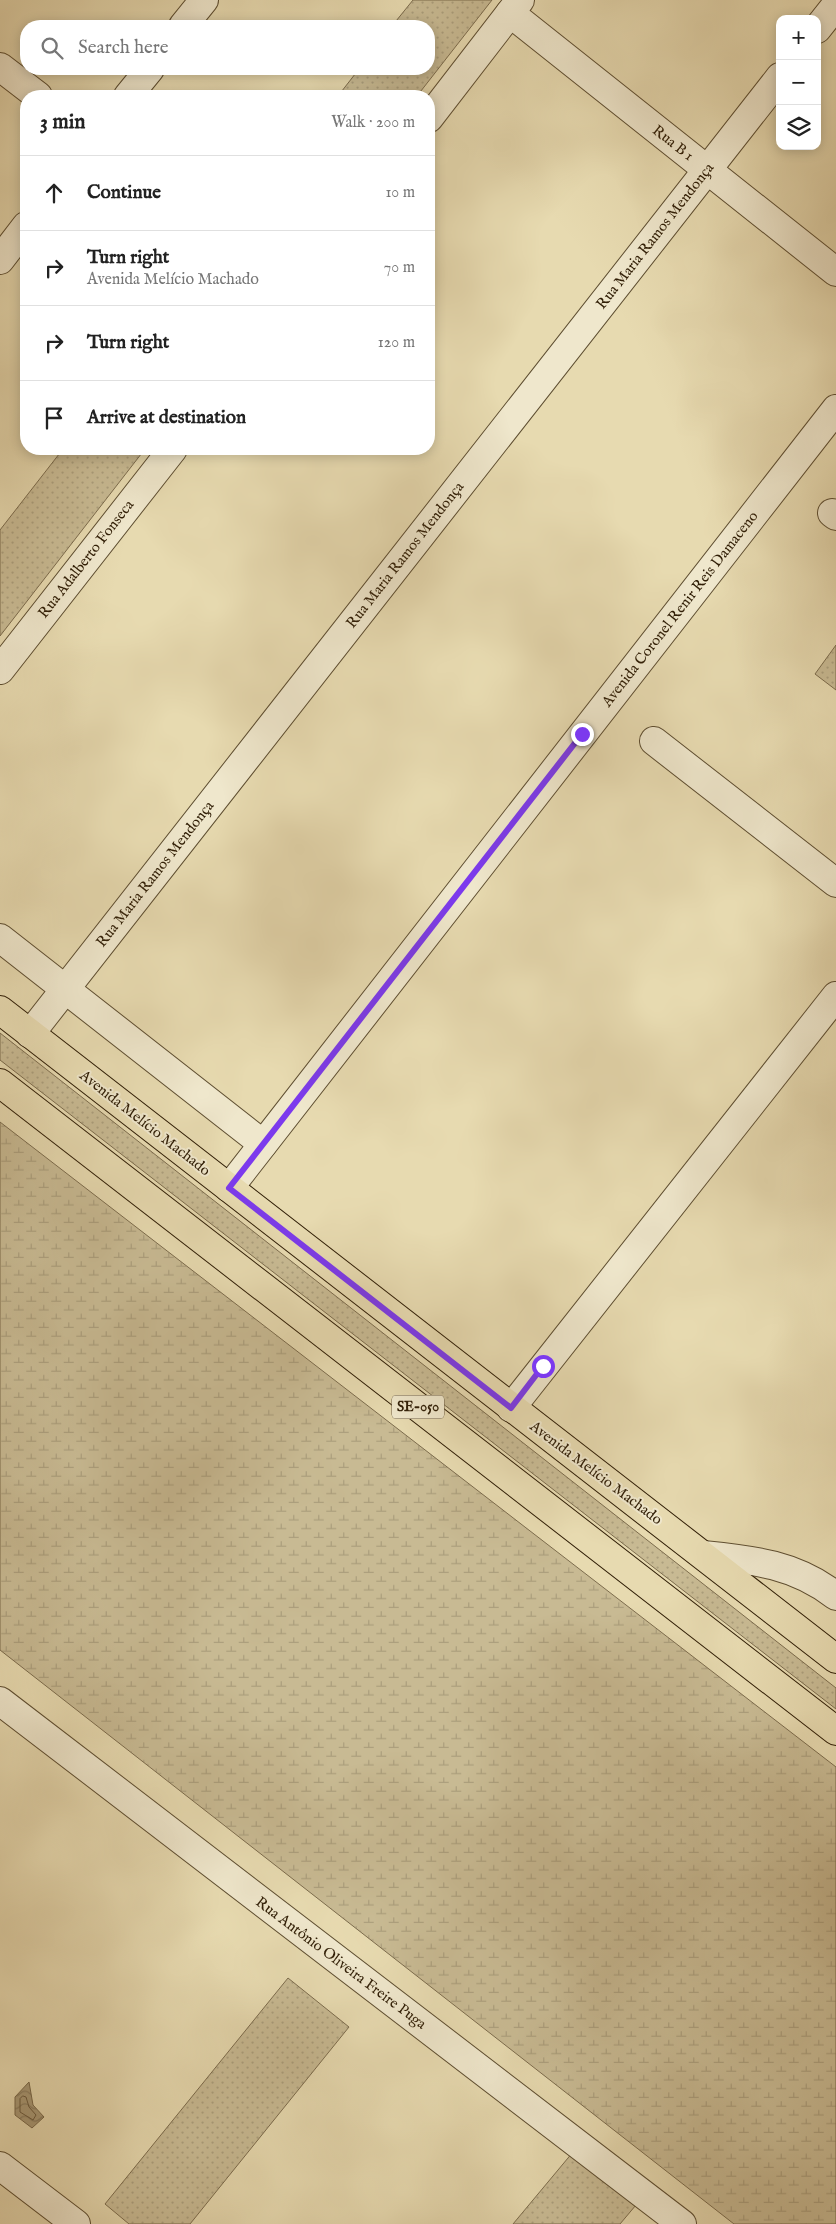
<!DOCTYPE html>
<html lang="en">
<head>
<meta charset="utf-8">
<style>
  body { margin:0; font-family:"IM FELL English",serif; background:#f6f6f6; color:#222 }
  .controls { position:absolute; right:15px; top:15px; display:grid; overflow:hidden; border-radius:10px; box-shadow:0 2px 12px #0003 }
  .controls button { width:45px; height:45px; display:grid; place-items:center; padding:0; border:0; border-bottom:1px solid #e0e0e0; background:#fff; color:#222; font:25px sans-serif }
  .stop { position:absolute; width:15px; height:15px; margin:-11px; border:4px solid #7c3aed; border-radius:50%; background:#fff }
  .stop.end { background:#7c3aed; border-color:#fff; box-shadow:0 1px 5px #0008 }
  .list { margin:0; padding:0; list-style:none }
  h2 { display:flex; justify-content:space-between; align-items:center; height:65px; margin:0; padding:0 20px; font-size:21px }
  h2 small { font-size:16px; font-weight:400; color:#767676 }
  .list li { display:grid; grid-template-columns:32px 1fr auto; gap:15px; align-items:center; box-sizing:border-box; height:75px; padding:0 20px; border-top:1px solid #e0e0e0 }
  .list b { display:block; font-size:19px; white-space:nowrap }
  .list p { margin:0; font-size:16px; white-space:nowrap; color:#767676 }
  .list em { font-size:16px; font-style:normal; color:#767676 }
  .icon { flex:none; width:28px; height:28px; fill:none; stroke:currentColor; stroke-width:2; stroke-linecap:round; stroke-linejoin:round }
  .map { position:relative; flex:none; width:836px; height:2224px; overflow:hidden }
  .search { position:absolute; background:#fff; box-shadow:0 2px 12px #0003; left:20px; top:20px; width:415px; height:55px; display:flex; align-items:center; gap:12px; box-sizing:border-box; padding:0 18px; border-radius:20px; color:#767676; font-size:19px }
  .panel { position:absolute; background:#fff; box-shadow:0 2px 12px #0003; left:20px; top:90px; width:415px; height:365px; border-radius:20px }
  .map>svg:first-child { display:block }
</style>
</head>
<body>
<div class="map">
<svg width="836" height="2224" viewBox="0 0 836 2224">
  <defs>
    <pattern id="grass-dots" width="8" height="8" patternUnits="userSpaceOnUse" patternTransform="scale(1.25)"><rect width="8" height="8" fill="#c8ba93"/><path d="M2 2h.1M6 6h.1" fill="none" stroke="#ac9f7d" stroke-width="1.8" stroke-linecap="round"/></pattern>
    <pattern id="wetland-marsh" width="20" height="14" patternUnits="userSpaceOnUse" patternTransform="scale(1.25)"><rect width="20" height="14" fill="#c8ba93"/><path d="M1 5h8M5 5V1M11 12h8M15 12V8" fill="none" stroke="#ac9f7d"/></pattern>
    <pattern id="water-waves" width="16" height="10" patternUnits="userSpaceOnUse" patternTransform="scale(1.25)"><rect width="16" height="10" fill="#a99a77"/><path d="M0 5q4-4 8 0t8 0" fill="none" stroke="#8a7d60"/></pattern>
  </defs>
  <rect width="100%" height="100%" fill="#e7dab0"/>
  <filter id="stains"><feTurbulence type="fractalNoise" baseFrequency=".004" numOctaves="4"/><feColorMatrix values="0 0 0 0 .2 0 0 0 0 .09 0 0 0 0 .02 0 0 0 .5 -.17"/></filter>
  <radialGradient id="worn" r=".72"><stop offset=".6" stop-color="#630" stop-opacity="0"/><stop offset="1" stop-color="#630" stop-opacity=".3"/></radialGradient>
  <g fill="url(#grass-dots)" stroke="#7c6c4d">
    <polygon points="413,0 492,0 417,96 338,96 359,69 429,69 429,26 392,26"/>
    <polygon points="63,449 145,449 0,636 0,530"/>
    <polygon points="836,645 836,690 815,674"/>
    <polygon points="0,1033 836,1688 836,1709 0,1060"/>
    <polygon points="288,1978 349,2027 190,2224 129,2224 105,2204"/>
    <polygon points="573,2152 636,2205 620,2224 513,2224"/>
  </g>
  <polygon fill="url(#wetland-marsh)" stroke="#7c6c4d" points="0,1122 836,1767 836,2224 734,2224 0,1650"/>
  <polygon fill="url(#water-waves)" stroke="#79694a" points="29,2082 33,2105 44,2117 32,2128 15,2115 15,2097"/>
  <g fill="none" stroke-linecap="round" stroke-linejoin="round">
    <polygon stroke="#6d5c3f" stroke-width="1" points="23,2096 26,2097 29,2107 36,2115 33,2120 20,2112 20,2099"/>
    <defs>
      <g id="minor">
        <polyline points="510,13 836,272"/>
        <polyline points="183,26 204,0"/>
        <polyline points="817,29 836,5"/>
        <polyline points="0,67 38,96"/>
        <polyline points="128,96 150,69"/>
        <polyline points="429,118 520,0"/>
        <polyline points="0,260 26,226"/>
        <polyline points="832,513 836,516"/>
        <polyline points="0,670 173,449"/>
        <polyline points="654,741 836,883"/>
        <polyline points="0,938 263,1144"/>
        <polyline points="30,1034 780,77"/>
        <polyline points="229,1188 836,409"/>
        <polyline points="511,1408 836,996"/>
        <path d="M 704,1555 C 753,1560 795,1564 836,1596"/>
        <polyline points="0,1701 682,2224"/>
        <polyline points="0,2166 76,2224"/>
      </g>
      <g id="major">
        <polyline points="0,1010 836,1659"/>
        <polyline points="0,1083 836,1731"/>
      </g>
    </defs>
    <use href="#minor" stroke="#5e4e31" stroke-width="30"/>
    <use href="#major" stroke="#311f07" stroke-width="30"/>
    <use href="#minor" stroke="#efe7cc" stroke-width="28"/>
    <use href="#major" stroke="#e7dab0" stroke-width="28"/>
  </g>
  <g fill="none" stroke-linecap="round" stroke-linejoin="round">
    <polyline stroke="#7c3aed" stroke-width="6" points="543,1366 511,1408 229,1188 582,734"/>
  </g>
  <g text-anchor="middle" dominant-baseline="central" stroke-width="4" stroke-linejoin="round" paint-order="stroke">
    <rect fill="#efe7cc" stroke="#6a5b42" stroke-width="1" x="392" y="1395.5" width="52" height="23" rx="4"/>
    <g font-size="14" font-weight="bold" fill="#311f07">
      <text x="418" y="1407">SE-050</text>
    </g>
    <g font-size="15" fill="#311f07" stroke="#efe7cc">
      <text transform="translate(673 143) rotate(38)">Rua B 1</text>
      <text transform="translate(655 236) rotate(-52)">Rua Maria Ramos Mendonça</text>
      <text transform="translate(405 555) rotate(-52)">Rua Maria Ramos Mendonça</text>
      <text transform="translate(86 559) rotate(-52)">Rua Adalberto Fonseca</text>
      <text transform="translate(680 609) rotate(-52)">Avenida Coronel Renir Reis Damaceno</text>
      <text transform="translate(155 874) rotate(-52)">Rua Maria Ramos Mendonça</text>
      <text transform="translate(145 1123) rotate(38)">Avenida Melício Machado</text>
      <text transform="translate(596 1473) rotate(37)">Avenida Melício Machado</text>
      <text transform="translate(341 1963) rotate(37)">Rua Antônio Oliveira Freire Puga</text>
    </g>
  </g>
  <rect width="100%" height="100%" filter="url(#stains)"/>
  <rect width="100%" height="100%" fill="url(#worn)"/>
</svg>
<div class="controls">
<button>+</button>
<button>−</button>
<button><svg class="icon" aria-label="layers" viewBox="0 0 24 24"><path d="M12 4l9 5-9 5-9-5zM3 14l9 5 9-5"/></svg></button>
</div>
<div class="stop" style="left:543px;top:1366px"></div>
<div class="stop end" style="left:582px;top:734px"></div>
<div class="search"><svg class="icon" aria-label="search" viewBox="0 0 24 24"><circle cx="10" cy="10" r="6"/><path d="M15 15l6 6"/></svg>Search here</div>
<section class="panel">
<h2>3 min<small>Walk · 200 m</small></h2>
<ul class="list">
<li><svg class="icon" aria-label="ahead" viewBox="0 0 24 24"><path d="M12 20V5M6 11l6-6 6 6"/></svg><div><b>Continue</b></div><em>10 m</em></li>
<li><svg class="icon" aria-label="right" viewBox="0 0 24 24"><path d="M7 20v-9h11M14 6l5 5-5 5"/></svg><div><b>Turn right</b><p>Avenida Melício Machado</p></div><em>70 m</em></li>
<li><svg class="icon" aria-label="right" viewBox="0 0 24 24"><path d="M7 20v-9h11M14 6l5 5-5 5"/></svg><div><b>Turn right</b></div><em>120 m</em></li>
<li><svg class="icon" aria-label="arrive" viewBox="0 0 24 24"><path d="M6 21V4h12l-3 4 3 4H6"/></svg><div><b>Arrive at destination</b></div></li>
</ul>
</section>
</div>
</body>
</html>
